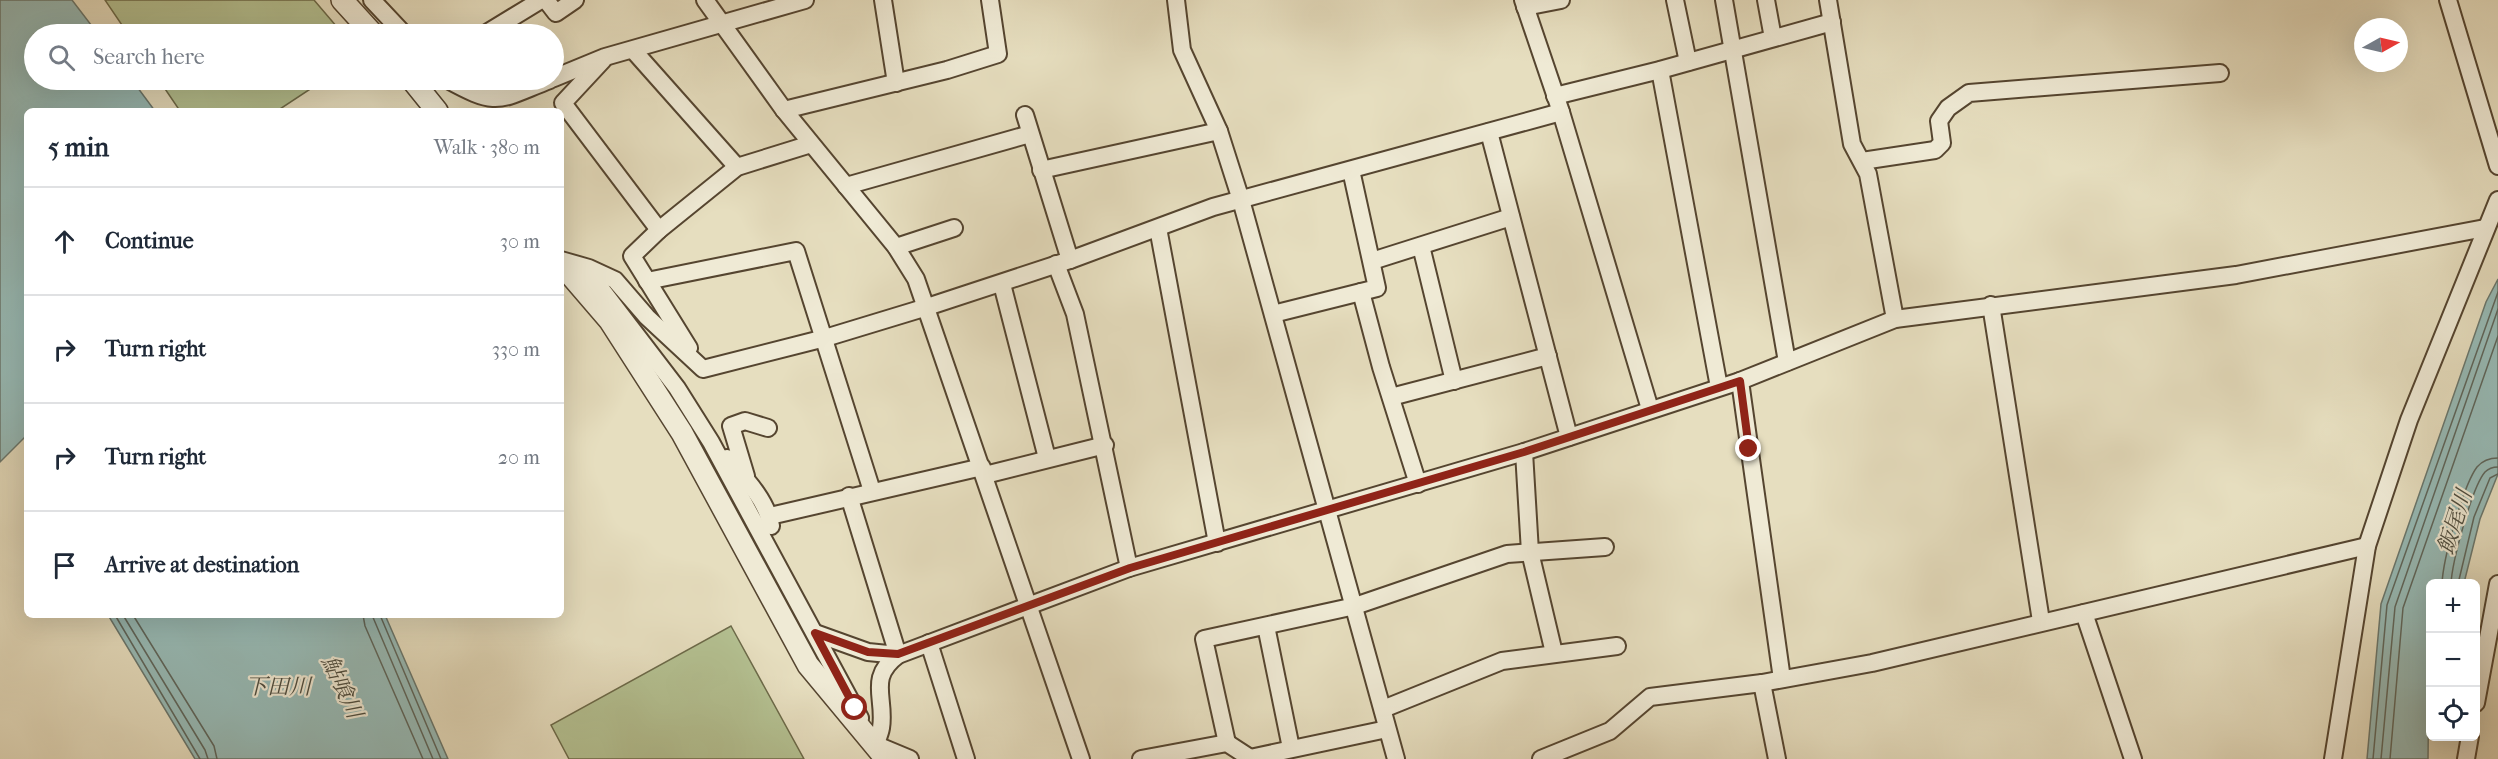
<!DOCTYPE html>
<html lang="en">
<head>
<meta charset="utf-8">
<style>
  body { margin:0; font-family:"IM FELL French Canon","Noto Serif JP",serif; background:#f2f2f3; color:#1f2937 }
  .controls { position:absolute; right:18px; bottom:18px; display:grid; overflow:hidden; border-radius:9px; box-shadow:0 6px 24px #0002 }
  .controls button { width:54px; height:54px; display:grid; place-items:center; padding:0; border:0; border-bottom:2px solid #e0e1e3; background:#fff; color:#1f2937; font:30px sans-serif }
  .compass { position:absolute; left:2354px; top:18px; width:54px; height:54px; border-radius:50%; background:#fff; box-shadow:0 6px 24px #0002; rotate:82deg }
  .stop { position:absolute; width:18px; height:18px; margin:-14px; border:4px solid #8f2418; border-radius:50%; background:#fff }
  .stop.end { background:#8f2418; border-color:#fff; box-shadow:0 2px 6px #0008 }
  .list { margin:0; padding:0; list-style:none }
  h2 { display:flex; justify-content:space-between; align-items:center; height:78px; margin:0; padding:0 24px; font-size:26px }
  h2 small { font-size:20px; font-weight:400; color:#747a83 }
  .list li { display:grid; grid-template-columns:39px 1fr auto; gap:18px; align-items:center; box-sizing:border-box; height:108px; padding:0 24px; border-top:2px solid #e0e1e3 }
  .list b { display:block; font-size:22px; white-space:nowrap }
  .list em { font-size:20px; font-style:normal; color:#747a83 }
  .icon { flex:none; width:33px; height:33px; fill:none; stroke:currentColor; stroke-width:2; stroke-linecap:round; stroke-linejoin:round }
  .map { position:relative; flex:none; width:2498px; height:759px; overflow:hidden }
  .search { position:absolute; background:#fff; box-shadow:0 6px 24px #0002; left:24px; top:24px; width:540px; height:66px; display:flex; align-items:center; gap:15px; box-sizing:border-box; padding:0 21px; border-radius:33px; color:#747a83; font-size:22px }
  .panel { position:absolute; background:#fff; box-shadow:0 6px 24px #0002; left:24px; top:108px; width:540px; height:510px; border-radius:9px }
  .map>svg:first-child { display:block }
</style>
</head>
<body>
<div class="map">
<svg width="2498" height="759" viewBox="0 0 2498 759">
  <rect width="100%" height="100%" fill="#e6debf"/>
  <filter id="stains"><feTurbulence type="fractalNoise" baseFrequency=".00333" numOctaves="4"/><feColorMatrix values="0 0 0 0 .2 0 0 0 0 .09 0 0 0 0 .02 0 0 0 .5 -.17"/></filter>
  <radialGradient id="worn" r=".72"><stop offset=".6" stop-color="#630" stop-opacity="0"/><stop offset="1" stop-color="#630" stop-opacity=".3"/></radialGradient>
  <g fill="#b4c192" stroke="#6c6a49" stroke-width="1.5">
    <polygon points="105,0 314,0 343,34 128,34"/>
    <polygon points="159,80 324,80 277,111 180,111"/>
    <polygon points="731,626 804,759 569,759 551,725"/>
  </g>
  <g fill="#97bbb7" stroke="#69776e" stroke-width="1.5">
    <polygon points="0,0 72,0 98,34 34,34 34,80 132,80 155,111 27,111 27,435 0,462"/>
    <polygon points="2498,279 2498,474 2480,519 2464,583 2430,584 2428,759 2367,759 2381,604 2486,302"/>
    <polygon points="108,615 385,615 448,759 195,759"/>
  </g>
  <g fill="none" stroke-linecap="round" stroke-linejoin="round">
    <g stroke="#5e665c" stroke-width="1.5">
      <path d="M 2442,584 C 2443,559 2463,486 2477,467 C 2483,460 2490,458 2498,458"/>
      <path d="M 2451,584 C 2452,562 2472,487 2485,472 C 2489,468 2493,467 2498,467"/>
      <polyline points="2458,584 2474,517 2490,478 2498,474"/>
      <polyline points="115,615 200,759"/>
      <polyline points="123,615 205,750 208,759"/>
      <polyline points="133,615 214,746 217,759"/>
      <polyline points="363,615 365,626 423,759"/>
      <polyline points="372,615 433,759"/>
      <polyline points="380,615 441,759"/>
      <polyline points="2373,759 2387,605 2498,292"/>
      <polyline points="2381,759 2395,607 2498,309"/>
      <polyline points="2390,759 2403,608 2498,336"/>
    </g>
    <defs>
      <g id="minor">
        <polyline points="372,0 404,34"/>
        <polyline points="546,0 556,13 575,0"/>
        <polyline points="705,0 784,110 896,247 916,279 1081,759"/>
        <polyline points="883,0 896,83"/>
        <polyline points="1176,0 1182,50 1219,131 1241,200 1396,759"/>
        <polyline points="1523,0 1561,112 1650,409"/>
        <polyline points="1675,0 1688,62"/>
        <polyline points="1724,0 1787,362"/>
        <polyline points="1766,0 1773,38"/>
        <polyline points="1828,0 1852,144 1868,174 1895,319"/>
        <polyline points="2448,0 2498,166"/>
        <polyline points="1525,7 1561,0"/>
        <polyline points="485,34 541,0"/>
        <polyline points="633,50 737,167"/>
        <polyline points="603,60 563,103 659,230"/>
        <polyline points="1660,70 1719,387"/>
        <polyline points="554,78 605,57 805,0"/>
        <path d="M 448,80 C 499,108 498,100 550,80"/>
        <polyline points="1555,96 1660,70 1832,22"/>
        <polyline points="784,110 947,70 998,54 990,0"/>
        <polyline points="1025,115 1070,260"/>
        <polyline points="1489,132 1569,437"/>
        <polyline points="1862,161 1935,150 1942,143 1939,121 1948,108 1969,93 2220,73"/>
        <polyline points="1041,170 1219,131"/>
        <polyline points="846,186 1030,134"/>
        <polyline points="1158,228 1217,543"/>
        <polyline points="1421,246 1454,381"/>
        <polyline points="896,247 954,228"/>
        <polyline points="561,260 589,268 615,280 647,317 703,369 825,338 927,307 1070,260 1213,207 1561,112"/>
        <polyline points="1372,261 1511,217"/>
        <polyline points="1056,264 1075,314 1129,568"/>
        <polyline points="574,270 599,286 677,388 711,442 860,718"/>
        <polyline points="647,281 796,251 872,491"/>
        <polyline points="1002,284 1047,458"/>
        <polyline points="1361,292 1381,367 1418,484"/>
        <polyline points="1991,305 2041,621"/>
        <polyline points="1273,314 1377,288 1351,170"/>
        <polyline points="689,348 632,256 659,230 737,167 811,144"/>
        <polyline points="1740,381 1782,679"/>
        <polyline points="1391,397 1548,356"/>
        <polyline points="1524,452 1530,552 1554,653"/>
        <path d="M 727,458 C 744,477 767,500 771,526"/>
        <polyline points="985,475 1105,445"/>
        <polyline points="746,476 731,426 745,421 768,428"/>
        <polyline points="770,516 982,467"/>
        <polyline points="2084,613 2133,759"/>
        <polyline points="1266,626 1291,748"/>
        <polyline points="815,633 868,652 898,655 849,496"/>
        <polyline points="929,643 966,759"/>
        <polyline points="1762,683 1777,759"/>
        <polyline points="2476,703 2498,584"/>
        <polyline points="1383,709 1502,661 1617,646"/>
        <polyline points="1227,743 1204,639 1355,606 1507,554 1605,547"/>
        <polyline points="874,744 910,759"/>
        <path d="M 875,746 C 877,740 880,734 881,728 C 886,698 867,678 898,655 L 1129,568 L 1524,452 L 1740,381 L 1895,319 L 2236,275 L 2485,228"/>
        <polyline points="1141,759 1227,743 1250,758 1387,729"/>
        <polyline points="1541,759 1610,731 1650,697 1762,683 1872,663 2367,546"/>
        <polyline points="2333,759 2367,546 2409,420 2498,200"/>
        <polyline points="2466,759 2470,736"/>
      </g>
      <g id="tertiary">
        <polyline points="342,0 373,34"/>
        <polyline points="412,80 437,111"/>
        <polyline points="561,264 610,321 682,433 808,665 886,759"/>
      </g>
    </defs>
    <use href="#minor" stroke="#554530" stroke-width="20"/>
    <use href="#tertiary" stroke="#554530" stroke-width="24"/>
    <use href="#minor" stroke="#efead5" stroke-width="16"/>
    <use href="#tertiary" stroke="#efead5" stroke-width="21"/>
  </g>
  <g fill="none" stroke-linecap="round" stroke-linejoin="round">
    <polyline stroke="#8f2418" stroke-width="8" points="855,708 815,633 868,652 898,654 1130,568 1524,452 1740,381 1749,449"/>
  </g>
  <g text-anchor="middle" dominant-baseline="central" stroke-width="4.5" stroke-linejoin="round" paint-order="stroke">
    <g font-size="22" font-style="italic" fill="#4d4d40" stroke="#efead5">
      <text transform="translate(2455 522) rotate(-72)">飯尾川</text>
      <text x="278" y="687">下田川</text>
      <text transform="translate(342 687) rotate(65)">鮎喰川</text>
    </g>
  </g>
  <rect width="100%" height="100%" filter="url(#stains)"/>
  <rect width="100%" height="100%" fill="url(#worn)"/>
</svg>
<div class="controls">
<button>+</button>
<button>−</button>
<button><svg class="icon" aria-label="locate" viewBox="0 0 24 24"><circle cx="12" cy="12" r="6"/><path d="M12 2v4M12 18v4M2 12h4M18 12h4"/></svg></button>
</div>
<svg class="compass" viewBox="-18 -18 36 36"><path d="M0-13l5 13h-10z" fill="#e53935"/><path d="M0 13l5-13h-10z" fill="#747a83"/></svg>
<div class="stop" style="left:855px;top:708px"></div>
<div class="stop end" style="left:1749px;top:449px"></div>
<div class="search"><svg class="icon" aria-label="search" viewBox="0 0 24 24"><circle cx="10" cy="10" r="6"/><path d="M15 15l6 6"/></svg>Search here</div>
<section class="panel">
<h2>5 min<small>Walk · 380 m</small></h2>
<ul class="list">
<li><svg class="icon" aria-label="ahead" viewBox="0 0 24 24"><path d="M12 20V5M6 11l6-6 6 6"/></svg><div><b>Continue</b></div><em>30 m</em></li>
<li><svg class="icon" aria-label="right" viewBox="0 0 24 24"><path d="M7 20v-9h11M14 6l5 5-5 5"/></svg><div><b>Turn right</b></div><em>330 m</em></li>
<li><svg class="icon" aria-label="right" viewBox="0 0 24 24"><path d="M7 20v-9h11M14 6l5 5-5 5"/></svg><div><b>Turn right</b></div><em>20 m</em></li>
<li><svg class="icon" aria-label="arrive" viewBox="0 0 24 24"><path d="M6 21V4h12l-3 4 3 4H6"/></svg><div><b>Arrive at destination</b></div></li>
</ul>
</section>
</div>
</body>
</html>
